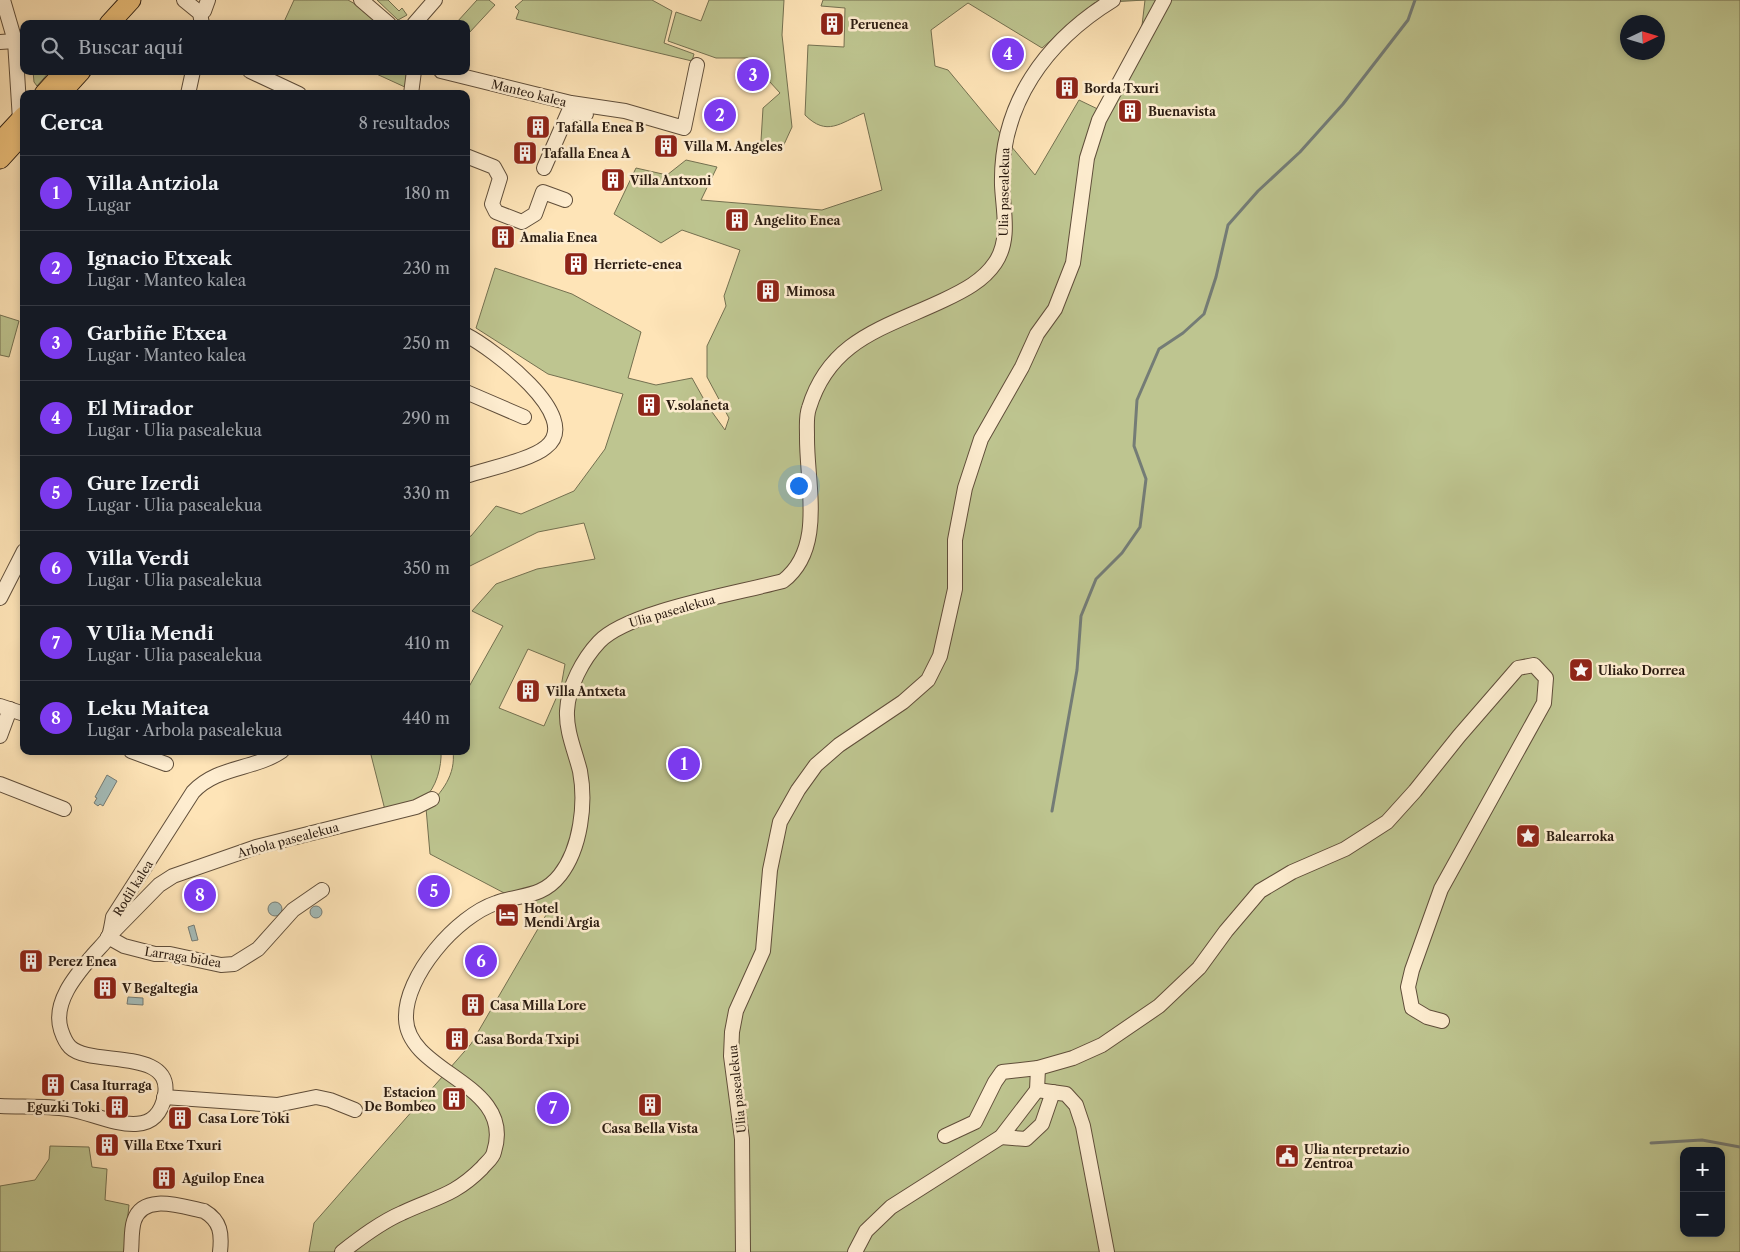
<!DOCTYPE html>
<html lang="es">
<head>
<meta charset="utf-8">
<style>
  body { margin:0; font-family:"Libre Caslon Text",serif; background:#242831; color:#f1f3f6 }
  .controls { position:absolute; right:15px; bottom:15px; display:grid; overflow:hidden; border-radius:10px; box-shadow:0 2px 8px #0003 }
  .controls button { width:45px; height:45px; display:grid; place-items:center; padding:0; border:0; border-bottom:1px solid #363941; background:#171b24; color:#f1f3f6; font:25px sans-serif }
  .compass { position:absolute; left:1620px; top:15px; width:45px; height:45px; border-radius:50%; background:#171b24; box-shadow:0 2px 8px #0003; rotate:86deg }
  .you { position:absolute; left:798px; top:485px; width:18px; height:18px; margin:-12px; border:4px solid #fff; border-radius:50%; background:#1a73e8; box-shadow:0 0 0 8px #1a73e833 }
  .badge { display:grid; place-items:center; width:32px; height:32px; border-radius:50%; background:#7c3aed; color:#fff; font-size:16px; font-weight:700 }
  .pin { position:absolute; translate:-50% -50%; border:2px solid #fff; box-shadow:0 1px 5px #0006 }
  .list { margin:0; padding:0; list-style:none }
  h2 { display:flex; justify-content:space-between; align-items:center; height:65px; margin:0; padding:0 20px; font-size:21px }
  h2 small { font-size:16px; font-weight:400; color:#9ea1a6 }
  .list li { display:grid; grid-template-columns:32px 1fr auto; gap:15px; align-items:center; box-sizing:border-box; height:75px; padding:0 20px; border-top:1px solid #363941 }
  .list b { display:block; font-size:19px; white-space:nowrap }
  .list p { margin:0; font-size:16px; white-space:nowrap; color:#9ea1a6 }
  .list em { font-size:16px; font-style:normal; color:#9ea1a6 }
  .icon { flex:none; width:28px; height:28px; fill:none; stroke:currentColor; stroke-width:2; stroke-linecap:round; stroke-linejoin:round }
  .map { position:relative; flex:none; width:1740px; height:1252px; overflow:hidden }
  .search { position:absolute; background:#171b24; box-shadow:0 2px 8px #0003; left:20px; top:20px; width:450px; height:55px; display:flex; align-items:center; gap:12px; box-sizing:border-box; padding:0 18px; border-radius:10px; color:#9ea1a6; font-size:19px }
  .panel { position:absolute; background:#171b24; box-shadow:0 2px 8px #0003; left:20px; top:90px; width:450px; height:665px; border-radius:10px }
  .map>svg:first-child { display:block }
</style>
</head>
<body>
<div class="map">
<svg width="1740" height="1252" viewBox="0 0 1740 1252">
  <rect width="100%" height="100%" fill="#fee4b7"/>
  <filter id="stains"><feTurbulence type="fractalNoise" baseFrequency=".004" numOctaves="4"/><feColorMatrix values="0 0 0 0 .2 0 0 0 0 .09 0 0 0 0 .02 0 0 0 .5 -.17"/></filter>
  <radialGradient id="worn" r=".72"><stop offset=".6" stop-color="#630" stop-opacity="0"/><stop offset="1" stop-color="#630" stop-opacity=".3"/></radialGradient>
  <g fill="#bec590" stroke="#747050" fill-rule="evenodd">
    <polygon points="294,0 348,0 364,9 381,24 283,24"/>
    <polygon points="377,0 388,0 399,11 402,8 407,15 398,20"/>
    <polygon points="477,0 489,0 495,5 469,33 466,30 466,24 457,22"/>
    <polygon points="523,0 652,0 672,11 664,43 694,54 692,61 516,19 519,11 515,7"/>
    <polygon points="709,0 784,0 782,35 792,127 781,151 761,141 763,108 780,93 748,58 716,58 668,41 676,12 701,21"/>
    <path d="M 823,0 L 1740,0 L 1740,1252 L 309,1252 L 314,1223 L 471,1044 L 546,915 L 430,854 L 426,808 C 442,792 456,775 453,751 L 466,751 L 466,692 L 503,626 L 472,611 L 496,584 L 537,569 L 595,559 L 584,523 L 538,532 L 466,568 L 466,538 L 471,536 L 496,506 L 521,514 L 574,491 L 605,449 L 623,394 L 548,374 L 476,328 L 495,268 L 572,294 L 641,332 L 628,378 L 656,385 L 692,378 L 707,405 L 725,430 L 729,418 L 707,377 L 707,346 L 726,306 L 724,296 L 740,250 L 682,230 L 661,243 L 614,214 L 636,168 L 667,175 L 686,160 L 717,167 L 701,200 L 822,210 L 882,190 L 864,113 C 840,123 827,137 805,115 L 808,45 L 844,47 L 845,8 L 821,6 ZM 1145,0 L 1141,34 L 1106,113 L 1079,100 L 1035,175 L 948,70 L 935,66 L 931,30 L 968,3 L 1042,48 L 1094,3 ZM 1628,22 L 1658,22 L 1658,52 L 1628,52 ZM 528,649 L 565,664 L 561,687 L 544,726 L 499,708 ZM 1684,1151 L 1721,1151 L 1721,1233 L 1684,1233 Z"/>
    <polygon points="33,71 50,71 37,86 34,82"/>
    <polygon points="370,71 406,71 407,88"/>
    <polygon points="0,315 19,321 9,357 0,355"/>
    <path d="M 370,751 L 441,751 C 442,766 436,789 424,798 C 416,804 395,807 385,810 Z"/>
    <polygon points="50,1146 89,1147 92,1167 107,1169 105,1200 129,1205 124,1252 0,1252 0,1186 35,1180 49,1159"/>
  </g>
  <g fill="#a4bcb9" stroke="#747c76">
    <polygon points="107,775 117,781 103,806 100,804 98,806 94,803 97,798 95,797"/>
    <circle cx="275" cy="909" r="7"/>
    <circle cx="316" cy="912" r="6"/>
    <polygon points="194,925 198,940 192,941 188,927"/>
    <polygon points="128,997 143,998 143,1005 127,1004"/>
  </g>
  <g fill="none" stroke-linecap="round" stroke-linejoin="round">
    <g stroke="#747c76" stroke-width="3">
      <polyline points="1052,811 1077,670 1081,616 1096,579 1122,553 1140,527 1146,479 1134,446 1137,400 1159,349 1183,333 1204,314 1216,277 1228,225 1258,191 1300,152 1343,104 1408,20 1415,0"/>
      <polyline points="1651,1143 1702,1140 1740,1147"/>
    </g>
    <defs>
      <g id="minor">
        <polyline points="3,0 15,41 20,120"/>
        <polyline points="184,0 200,13 202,24"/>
        <polyline points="361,0 389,24"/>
        <polyline points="200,13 204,11 208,0"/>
        <polyline points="414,24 435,0"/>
        <polyline points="0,42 15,41"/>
        <polyline points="250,71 299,94"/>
        <polyline points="441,71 571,103 625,111 684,128 697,65"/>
        <polyline points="188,94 193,71"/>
        <polyline points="411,94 414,71"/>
        <polyline points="466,156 494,167 500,178 492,204 496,212 522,222 535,214 543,192 565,200"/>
        <polyline points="544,168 569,111 586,114"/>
        <path d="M 466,335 C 490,347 585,417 546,447 C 531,460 486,469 466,476"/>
        <polyline points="466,392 524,417"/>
        <polyline points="0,598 24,551"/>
        <polyline points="0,706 24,714"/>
        <polyline points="0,736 10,709"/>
        <polyline points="131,751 166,764"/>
        <polyline points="0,784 64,809"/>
        <polyline points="108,937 159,885 173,876 256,847 416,807 432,799"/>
        <polyline points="108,937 124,946 155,954 170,954 221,965 234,964 258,949 293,910 322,890"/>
        <polyline points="1037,1090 1066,1094 1076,1105 1083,1126 1107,1252"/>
        <polyline points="164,1097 277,1105 316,1097 330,1100 355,1110"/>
        <path d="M 0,1106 C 23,1107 46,1106 68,1109 C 99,1113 155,1148 165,1095 C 173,1047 90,1067 70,1047 C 65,1042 63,1036 61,1030 C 52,1002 77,974 94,954 C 99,948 106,942 109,936 C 111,930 112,923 113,917 L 193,792 C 217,766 254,770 282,751"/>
        <polyline points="945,1136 975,1122 995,1082 1002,1072 1038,1068 1073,1058 1102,1045 1159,1006 1199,968 1226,931 1260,891 1292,872 1345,849 1387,822 1415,791 1459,736 1518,668 1534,665 1546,678 1544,703 1441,889 1412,970 1408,987 1412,1008 1427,1017 1442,1021"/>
        <polyline points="1001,1137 1026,1139 1042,1124 1053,1092"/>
        <path d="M 131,1252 C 132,1242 131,1230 134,1221 C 143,1192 183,1207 204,1211 C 221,1221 222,1234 220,1252"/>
        <path d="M 342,1252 C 360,1238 381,1222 402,1213 C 436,1197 454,1196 482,1168 C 486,1163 493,1158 494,1152 C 516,1083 408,1074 406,1019 C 404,976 457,916 496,903 C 521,894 542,898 560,875 C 581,848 586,803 580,771 C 575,751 566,731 567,711 C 568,687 583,659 599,642 C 628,611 739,593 783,581 C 826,548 806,482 807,435 C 807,426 806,416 809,408 C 830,339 885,328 944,300 C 963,291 983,281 995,263 C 1011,240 1003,210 1002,185 C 1000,104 1046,41 1113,0"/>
        <polyline points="743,1252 742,1139 731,1056 732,1032 736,1011 763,951 770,870 780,822 798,790 816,765 839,745 903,702 928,680 940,656 955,589 955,540 965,488 981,439 1022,367 1037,334 1055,309 1073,263 1087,158 1099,120 1164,0"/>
        <polyline points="855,1252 866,1231 891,1207 1001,1137 1037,1090 1038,1068"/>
      </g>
      <g id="major">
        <polyline points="109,24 131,0"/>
        <polyline points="61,93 81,71"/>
        <polyline points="44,94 65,71"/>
        <polyline points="0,142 24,116"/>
        <polyline points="0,159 21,136"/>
      </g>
    </defs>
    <use href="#minor" stroke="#604e3a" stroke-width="16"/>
    <use href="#major" stroke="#2b1c11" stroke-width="21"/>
    <use href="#minor" stroke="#feedd0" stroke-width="14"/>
    <use href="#major" stroke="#efc27c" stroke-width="19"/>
  </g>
  <defs>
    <symbol id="building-square" viewBox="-11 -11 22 22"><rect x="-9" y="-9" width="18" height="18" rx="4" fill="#8f2418" stroke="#feedd0"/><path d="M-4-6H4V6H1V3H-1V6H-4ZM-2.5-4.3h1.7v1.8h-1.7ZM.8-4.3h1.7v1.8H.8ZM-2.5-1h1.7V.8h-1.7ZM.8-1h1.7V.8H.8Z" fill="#fff"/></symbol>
    <symbol id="sight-square" viewBox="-11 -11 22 22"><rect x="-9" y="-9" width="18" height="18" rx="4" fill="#8f2418" stroke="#feedd0"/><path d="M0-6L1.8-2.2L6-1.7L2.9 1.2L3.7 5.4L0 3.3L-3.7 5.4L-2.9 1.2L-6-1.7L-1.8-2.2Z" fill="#fff"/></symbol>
    <symbol id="hotel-square" viewBox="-11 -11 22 22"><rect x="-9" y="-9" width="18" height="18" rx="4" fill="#8f2418" stroke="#feedd0"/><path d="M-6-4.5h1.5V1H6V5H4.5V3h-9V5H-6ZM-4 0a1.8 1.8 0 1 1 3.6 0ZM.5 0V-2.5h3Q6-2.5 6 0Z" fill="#fff"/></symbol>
    <symbol id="civic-square" viewBox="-11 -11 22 22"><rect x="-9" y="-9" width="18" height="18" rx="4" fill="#8f2418" stroke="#feedd0"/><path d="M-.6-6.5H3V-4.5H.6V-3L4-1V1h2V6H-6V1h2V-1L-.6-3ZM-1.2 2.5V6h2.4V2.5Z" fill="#fff"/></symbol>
  </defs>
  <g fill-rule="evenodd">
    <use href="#building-square" x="818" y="10" width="28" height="28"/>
    <use href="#building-square" x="1053" y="74" width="28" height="28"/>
    <use href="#building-square" x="1116" y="97" width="28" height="28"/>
    <use href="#building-square" x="524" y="113" width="28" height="28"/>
    <use href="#building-square" x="652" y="132" width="28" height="28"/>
    <use href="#building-square" x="511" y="139" width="28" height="28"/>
    <use href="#building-square" x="599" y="166" width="28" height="28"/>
    <use href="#building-square" x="723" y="206" width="28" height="28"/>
    <use href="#building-square" x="489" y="223" width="28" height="28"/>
    <use href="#building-square" x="562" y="250" width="28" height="28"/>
    <use href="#building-square" x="754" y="277" width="28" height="28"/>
    <use href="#building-square" x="635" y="391" width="28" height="28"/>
    <use href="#sight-square" x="1567" y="656" width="28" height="28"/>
    <use href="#building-square" x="514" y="677" width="28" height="28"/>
    <use href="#sight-square" x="1514" y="822" width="28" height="28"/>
    <use href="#hotel-square" x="493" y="901" width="28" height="28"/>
    <use href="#building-square" x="17" y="947" width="28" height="28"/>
    <use href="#building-square" x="91" y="974" width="28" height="28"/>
    <use href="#building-square" x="459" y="991" width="28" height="28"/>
    <use href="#building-square" x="443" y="1025" width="28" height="28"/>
    <use href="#building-square" x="39" y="1071" width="28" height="28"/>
    <use href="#building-square" x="440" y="1085" width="28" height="28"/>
    <use href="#building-square" x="636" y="1091" width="28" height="28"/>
    <use href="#building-square" x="103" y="1093" width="28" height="28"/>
    <use href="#building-square" x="166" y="1104" width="28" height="28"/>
    <use href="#building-square" x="93" y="1131" width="28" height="28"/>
    <use href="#civic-square" x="1273" y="1142" width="28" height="28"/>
    <use href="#building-square" x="150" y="1164" width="28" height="28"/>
  </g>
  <g text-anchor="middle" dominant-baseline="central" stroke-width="5" stroke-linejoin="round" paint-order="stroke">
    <g font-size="12" font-weight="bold" fill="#2b1c11" stroke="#feedd0" text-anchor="start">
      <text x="850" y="24">Peruenea</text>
      <text x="1084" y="88">Borda Txuri</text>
      <text x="1148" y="111">Buenavista</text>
      <text x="556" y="127">Tafalla Enea B</text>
      <text x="684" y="146">Villa M. Angeles</text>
      <text x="542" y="153">Tafalla Enea A</text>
      <text x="630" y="180">Villa Antxoni</text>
      <text x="754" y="220">Angelito Enea</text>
      <text x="520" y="237">Amalia Enea</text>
      <text x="594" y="264">Herriete-enea</text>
      <text x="786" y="291">Mimosa</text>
      <text x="666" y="405">V.solañeta</text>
      <text x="1598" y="670">Uliako Dorrea</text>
      <text x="546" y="691">Villa Antxeta</text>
      <text x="1546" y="836">Balearroka</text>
      <text x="524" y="908">Hotel<tspan x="524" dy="14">Mendi Argia</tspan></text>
      <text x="48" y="961">Perez Enea</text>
      <text x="122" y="988">V Begaltegia</text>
      <text x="490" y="1005">Casa Milla Lore</text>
      <text x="474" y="1039">Casa Borda Txipi</text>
      <text x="70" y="1085">Casa Iturraga</text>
      <text x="436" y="1092" text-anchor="end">Estacion<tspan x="436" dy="14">De Bombeo</tspan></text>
      <text x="100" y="1107" text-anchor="end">Eguzki Toki</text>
      <text x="198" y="1118">Casa Lore Toki</text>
      <text x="650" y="1128" text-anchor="middle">Casa Bella Vista</text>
      <text x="124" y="1145">Villa Etxe Txuri</text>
      <text x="1304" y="1149">Ulia nterpretazio<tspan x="1304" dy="14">Zentroa</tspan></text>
      <text x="182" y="1178">Aguilop Enea</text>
    </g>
    <g font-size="12" fill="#2b1c11" stroke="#feedd0">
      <text transform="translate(529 93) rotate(14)">Manteo kalea</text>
      <text transform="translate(1004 192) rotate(-89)">Ulia pasealekua</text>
      <text transform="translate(672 611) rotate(-16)">Ulia pasealekua</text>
      <text transform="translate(288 840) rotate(-15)">Arbola pasealekua</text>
      <text transform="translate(133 888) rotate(-58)">Rodil kalea</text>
      <text transform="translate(183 957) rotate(9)">Larraga bidea</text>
      <text transform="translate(737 1089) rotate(-96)">Ulia pasealekua</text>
    </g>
  </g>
  <rect width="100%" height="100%" filter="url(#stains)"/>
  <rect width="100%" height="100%" fill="url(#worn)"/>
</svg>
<div class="controls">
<button>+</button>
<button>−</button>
</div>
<svg class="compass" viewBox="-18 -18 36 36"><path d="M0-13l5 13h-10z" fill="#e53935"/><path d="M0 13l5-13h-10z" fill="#9ea1a6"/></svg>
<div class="you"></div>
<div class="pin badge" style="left:684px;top:764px">1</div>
<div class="pin badge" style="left:720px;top:115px">2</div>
<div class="pin badge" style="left:753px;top:75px">3</div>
<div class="pin badge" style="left:1008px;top:54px">4</div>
<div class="pin badge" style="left:434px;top:891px">5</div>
<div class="pin badge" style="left:481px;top:961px">6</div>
<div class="pin badge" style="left:553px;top:1108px">7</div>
<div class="pin badge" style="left:200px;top:895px">8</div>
<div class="search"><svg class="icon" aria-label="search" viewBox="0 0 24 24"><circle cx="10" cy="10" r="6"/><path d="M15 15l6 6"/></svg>Buscar aquí</div>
<section class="panel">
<h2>Cerca<small>8 resultados</small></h2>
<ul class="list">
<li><span class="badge">1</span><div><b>Villa Antziola</b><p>Lugar</p></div><em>180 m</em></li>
<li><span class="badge">2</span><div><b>Ignacio Etxeak</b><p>Lugar · Manteo kalea</p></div><em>230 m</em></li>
<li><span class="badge">3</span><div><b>Garbiñe Etxea</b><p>Lugar · Manteo kalea</p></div><em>250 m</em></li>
<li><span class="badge">4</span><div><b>El Mirador</b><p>Lugar · Ulia pasealekua</p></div><em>290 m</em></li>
<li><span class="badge">5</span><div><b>Gure Izerdi</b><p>Lugar · Ulia pasealekua</p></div><em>330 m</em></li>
<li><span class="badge">6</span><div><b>Villa Verdi</b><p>Lugar · Ulia pasealekua</p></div><em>350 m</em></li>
<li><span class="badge">7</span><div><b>V Ulia Mendi</b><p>Lugar · Ulia pasealekua</p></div><em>410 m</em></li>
<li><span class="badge">8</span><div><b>Leku Maitea</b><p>Lugar · Arbola pasealekua</p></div><em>440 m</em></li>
</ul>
</section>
</div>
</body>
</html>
